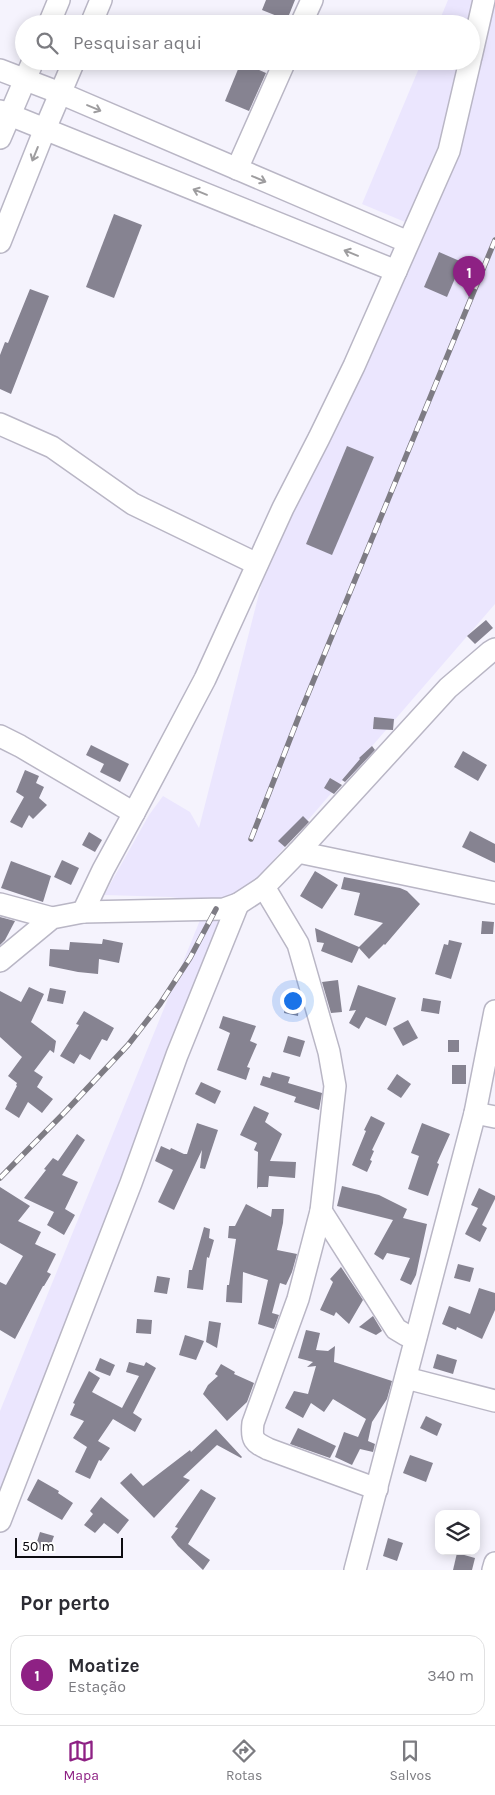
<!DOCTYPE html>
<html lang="pt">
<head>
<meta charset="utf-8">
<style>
  body { margin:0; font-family:Karla,sans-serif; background:#f2f2f3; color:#2b2b33 }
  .controls { position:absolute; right:15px; bottom:15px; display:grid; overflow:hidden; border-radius:10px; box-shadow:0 2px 12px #0003 }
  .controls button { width:45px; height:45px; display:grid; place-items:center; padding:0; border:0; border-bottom:1px solid #e1e1e2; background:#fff; color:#2b2b33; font:25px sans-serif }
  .scale { position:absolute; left:15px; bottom:12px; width:108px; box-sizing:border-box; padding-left:5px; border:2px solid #0c0b10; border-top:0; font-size:14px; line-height:18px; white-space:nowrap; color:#0c0b10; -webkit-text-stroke:4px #fff; paint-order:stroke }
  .you { position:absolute; left:292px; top:1000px; width:18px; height:18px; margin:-12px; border:4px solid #fff; border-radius:50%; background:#1a73e8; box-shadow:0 0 0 8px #1a73e833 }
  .badge { display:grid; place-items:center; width:32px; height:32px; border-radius:50%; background:#8e2184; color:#fff; font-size:16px; font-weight:700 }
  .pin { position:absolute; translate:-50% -41px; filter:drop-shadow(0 1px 2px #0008) }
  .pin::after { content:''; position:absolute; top:26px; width:18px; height:15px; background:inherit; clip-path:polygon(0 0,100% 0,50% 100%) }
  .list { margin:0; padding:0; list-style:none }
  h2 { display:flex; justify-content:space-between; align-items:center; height:65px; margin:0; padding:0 20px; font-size:21px }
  h2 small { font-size:16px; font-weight:400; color:#7c7c81 }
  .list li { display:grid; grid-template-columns:32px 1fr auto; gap:15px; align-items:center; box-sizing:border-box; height:80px; margin:0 10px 10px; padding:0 10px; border:1px solid #e1e1e2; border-radius:15px }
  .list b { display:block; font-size:19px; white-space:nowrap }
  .list p { margin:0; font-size:16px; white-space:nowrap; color:#7c7c81 }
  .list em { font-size:16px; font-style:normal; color:#7c7c81 }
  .icon { flex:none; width:28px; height:28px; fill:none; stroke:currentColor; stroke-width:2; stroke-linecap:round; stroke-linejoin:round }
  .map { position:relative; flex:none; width:495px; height:1570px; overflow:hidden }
  .search { position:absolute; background:#fff; box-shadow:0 2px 12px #0003; left:15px; right:15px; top:15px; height:55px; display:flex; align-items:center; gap:12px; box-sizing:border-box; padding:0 18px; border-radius:28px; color:#7c7c81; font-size:19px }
  .sheet { height:155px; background:#fff }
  nav { display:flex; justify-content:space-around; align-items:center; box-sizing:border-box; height:70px; border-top:1px solid #e1e1e2; background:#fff; font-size:14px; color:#7c7c81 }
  nav a { display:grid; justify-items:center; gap:2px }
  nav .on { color:#8e2184 }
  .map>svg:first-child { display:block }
</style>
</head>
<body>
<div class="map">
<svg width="495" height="1570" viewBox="0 0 495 1570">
  <rect width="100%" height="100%" fill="#f5f3fd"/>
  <polygon fill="#ebe6fe" points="448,0 495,0 495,604 251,886 0,1515 0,1411 207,903 171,897 104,895 149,815 163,796 190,812 199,828 262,582 417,227 362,204 422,61 471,61 471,24 438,24"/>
  <g fill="#868391">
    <polygon points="266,0 295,0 287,20 262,10"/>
    <polygon points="241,62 266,73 249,111 225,101"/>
    <polygon points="114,214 142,225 114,298 86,287"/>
    <polygon points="439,252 462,262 447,297 424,287"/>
    <polygon points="30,289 49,296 11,394 0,389 0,355 5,342 8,343"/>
    <polygon points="347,446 374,457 332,555 306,544"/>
    <polygon points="486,620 493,628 475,644 467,636"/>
    <polygon points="374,717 394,719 393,730 373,729"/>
    <polygon points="91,745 129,764 120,782 100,772 104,764 86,755"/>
    <polygon points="372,746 375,750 345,782 342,780 360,759 359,758"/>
    <polygon points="463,751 487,765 478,781 454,767"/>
    <polygon points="25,770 39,776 36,783 44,787 39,798 47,805 33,819 29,815 22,828 10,822 24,797 16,792"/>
    <polygon points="330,778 342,785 334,794 324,788"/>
    <polygon points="303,816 309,822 285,847 278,841"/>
    <polygon points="470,831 495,844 495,863 462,847"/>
    <polygon points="89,832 102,840 95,852 82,845"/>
    <polygon points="62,860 79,868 71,885 54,877"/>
    <polygon points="11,861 51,876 43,902 1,888"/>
    <polygon points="315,871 338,885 322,909 300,896"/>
    <polygon points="344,877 400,888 407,891 420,904 385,945 384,944 369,959 359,948 352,963 321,951 324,943 317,942 315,928 359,947 383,923 354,915 360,893 341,889"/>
    <polygon points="0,917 15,921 5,940 0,945"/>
    <polygon points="482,921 494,922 493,934 481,934"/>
    <polygon points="103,939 123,943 119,963 99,959 98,974 78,972 49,966 50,949 69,950 70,942 102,944"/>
    <polygon points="449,940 462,943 451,979 435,974 444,944 448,945"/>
    <polygon points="338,980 342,1012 331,1013 322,982"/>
    <polygon points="358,985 396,998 386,1026 366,1017 359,1029 349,1023 356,1010 349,1011"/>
    <polygon points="29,987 44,994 31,1022 56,1041 54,1053 50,1050 34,1071 43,1077 37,1087 53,1099 42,1113 28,1102 19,1118 5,1109 17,1086 16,1085 17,1083 8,1076 22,1057 0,1037 0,991 21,1002"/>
    <polygon points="50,988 66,991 63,1004 47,1001"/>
    <polygon points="287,995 300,997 298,1016 284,1013"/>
    <polygon points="423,998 441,1001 439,1014 421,1011"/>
    <polygon points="84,1011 114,1028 107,1041 102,1039 90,1060 80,1054 74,1064 60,1056 79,1025 76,1024"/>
    <polygon points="223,1016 256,1026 250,1041 257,1044 247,1067 250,1068 246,1080 217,1070 230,1033 219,1028"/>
    <polygon points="408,1020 418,1038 403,1046 393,1028"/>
    <polygon points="288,1036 305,1041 300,1057 283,1052"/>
    <rect x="448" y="1040" width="11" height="12"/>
    <rect x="452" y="1065" width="14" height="19"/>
    <polygon points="272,1072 290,1077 288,1083 322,1093 319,1110 294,1102 296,1097 260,1085 263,1076 270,1078"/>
    <polygon points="397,1074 411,1084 401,1098 387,1089"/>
    <polygon points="201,1082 221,1091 215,1104 195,1094"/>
    <polygon points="254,1106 269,1113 265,1122 282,1134 270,1161 296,1162 295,1178 269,1176 268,1187 258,1187 257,1189 258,1152 254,1150 257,1143 240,1135"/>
    <polygon points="371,1116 385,1123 372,1150 374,1151 370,1160 372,1161 367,1172 352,1165 366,1131 364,1130"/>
    <polygon points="197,1123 218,1130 205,1169 200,1168 202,1150 174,1210 158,1202 173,1170 155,1161 161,1146 170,1150 171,1148 184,1154 187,1154"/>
    <polygon points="422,1123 450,1134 437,1163 439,1164 428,1196 408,1189 419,1156 411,1153"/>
    <polygon points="77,1134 85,1140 62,1175 78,1182 65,1209 75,1215 64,1235 47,1225 54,1212 24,1198 46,1170 44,1169 53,1158 58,1161"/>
    <polygon points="342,1186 379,1195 407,1209 403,1218 427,1224 416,1275 411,1285 400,1280 410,1258 387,1253 383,1260 374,1254 393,1220 337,1206"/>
    <polygon points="0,1187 30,1206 18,1221 41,1232 35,1244 56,1254 47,1272 51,1274 44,1286 43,1286 15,1339 0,1330 0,1282 6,1285 23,1256 0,1243"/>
    <polygon points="479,1188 495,1196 495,1199 482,1225 487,1228 480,1242 465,1234 478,1208 471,1205"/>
    <polygon points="246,1204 271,1217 272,1209 284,1209 283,1223 277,1250 297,1254 292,1272 286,1285 280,1283 272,1313 279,1315 274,1329 258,1324 268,1280 243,1272 242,1303 226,1302 227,1285 229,1285 236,1239 228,1238 229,1226 235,1226"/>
    <polygon points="204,1227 210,1229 209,1238 214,1240 209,1258 207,1257 203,1290 187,1288 189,1270 192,1270"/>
    <polygon points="458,1264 474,1268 470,1282 454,1278"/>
    <polygon points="341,1267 363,1300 349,1324 336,1312 334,1316 320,1310 333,1282 330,1279"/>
    <polygon points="157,1276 170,1278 167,1294 154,1292"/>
    <polygon points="479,1288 495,1293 495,1310 482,1339 457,1327 456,1330 442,1324 449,1306 470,1314"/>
    <polygon points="373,1316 382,1331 376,1335 359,1327"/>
    <polygon points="137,1319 152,1320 151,1334 136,1333"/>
    <polygon points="209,1321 221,1323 217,1348 206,1342"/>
    <polygon points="306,1330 320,1333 316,1350 328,1351 335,1346 334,1362 392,1381 387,1399 372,1422 368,1441 375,1444 373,1452 360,1449 352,1465 335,1457 344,1432 358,1437 366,1419 333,1399 324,1412 311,1403 303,1418 285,1408 294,1391 308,1394 316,1366 307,1367 313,1362 298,1358"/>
    <polygon points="185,1335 204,1341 196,1360 179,1355"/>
    <polygon points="437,1354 457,1360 453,1374 433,1368"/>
    <polygon points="100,1358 115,1365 110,1376 95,1370"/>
    <polygon points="129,1362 144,1366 146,1362 156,1368 133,1413 142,1419 135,1432 113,1419 98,1441 110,1448 101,1461 99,1460 90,1479 75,1472 87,1447 73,1438 84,1421 70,1415 75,1404 73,1403 89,1371 100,1378 92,1392 122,1408 139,1376 126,1372"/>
    <polygon points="221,1364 235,1372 234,1374 254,1383 247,1402 227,1421 203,1394 208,1385 218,1376 215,1374"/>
    <polygon points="426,1416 442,1424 437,1436 420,1428"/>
    <polygon points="298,1428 336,1446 330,1458 290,1444"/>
    <polygon points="216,1429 242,1457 241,1458 217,1445 183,1477 190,1480 154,1518 120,1483 131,1473 143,1486 190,1450 191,1452"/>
    <polygon points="410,1455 433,1463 426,1482 403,1473"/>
    <polygon points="38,1479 59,1491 58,1493 73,1503 62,1520 27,1500"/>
    <polygon points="201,1489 216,1498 188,1544 210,1560 203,1570 178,1546 171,1537 178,1528 175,1527"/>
    <polygon points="101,1497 129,1520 118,1534 104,1523 95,1533 84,1525 93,1514 90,1511"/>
    <polygon points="40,1532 54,1536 48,1552 35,1548"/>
    <polygon points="388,1538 403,1543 397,1561 383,1556"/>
    <polygon points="457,1553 475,1558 472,1570 453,1570"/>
  </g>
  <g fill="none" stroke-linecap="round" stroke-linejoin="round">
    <defs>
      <g id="minor">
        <polyline points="49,24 59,0"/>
        <polyline points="91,24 101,0"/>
        <polyline points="301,24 312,0"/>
        <polyline points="471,57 484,0"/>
        <polyline points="0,70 60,93 408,242"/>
        <polyline points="0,111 396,271"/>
        <polyline points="0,138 33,61"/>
        <polyline points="237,169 285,61"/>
        <polyline points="0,242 45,129 74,61"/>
        <polyline points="0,424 52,447 133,504 257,564"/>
        <polyline points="0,736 20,746 134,813"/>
        <polyline points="298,852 495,893"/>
        <path d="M 264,887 L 298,944 L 329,1052 L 335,1086 L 321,1211 L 298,1299 L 253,1423 C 251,1440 254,1442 268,1449 L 377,1489"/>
        <polyline points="0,904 52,918"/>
        <polyline points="83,912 103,870 134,813 205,679 283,508 319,438 354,366 449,151 470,61"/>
        <polyline points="0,961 52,918 83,912 224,909 238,904 264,887 298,852 448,688 490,652 495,649"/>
        <polyline points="475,1113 495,1117"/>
        <polyline points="321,1211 396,1329 406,1335 416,1336"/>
        <polyline points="406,1378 495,1401"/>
        <polyline points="0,1521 131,1183 177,1055 238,904"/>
        <polyline points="355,1570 475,1113 495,1011"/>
        <polyline points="493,1570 495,1563"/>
      </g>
    </defs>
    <use href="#minor" stroke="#b9b6c5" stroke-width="24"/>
    <use href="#minor" stroke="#fff" stroke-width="21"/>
    <defs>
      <g id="rail">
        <polyline points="251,839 301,711 495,240"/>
        <polyline points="0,1178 64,1113 128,1045 160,1004 190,958 216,909"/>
      </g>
    </defs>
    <use href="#rail" stroke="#7e7c84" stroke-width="5.5"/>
    <use href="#rail" stroke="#fff" stroke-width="4" stroke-dasharray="11" stroke-linecap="butt"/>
  </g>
  <defs><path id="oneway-shaft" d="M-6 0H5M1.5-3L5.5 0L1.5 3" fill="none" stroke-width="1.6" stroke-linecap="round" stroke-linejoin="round" transform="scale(1.25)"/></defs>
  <g stroke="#9e9d9f">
    <use href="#oneway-shaft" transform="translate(94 108) rotate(23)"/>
    <use href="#oneway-shaft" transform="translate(35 154) rotate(112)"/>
    <use href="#oneway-shaft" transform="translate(259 179) rotate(23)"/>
    <use href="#oneway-shaft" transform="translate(200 192) rotate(-158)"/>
    <use href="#oneway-shaft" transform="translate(351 253) rotate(-158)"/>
  </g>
</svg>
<div class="controls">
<button><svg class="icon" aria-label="layers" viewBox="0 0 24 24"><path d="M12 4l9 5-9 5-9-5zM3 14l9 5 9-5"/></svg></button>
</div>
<div class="scale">50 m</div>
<div class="you"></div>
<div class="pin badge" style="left:469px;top:297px">1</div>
<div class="search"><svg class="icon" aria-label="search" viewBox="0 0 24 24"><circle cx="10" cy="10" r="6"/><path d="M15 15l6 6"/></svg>Pesquisar aqui</div>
</div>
<section class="sheet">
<h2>Por perto<small></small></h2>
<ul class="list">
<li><span class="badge">1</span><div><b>Moatize</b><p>Estação</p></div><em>340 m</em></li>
</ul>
</section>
<nav>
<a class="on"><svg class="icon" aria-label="map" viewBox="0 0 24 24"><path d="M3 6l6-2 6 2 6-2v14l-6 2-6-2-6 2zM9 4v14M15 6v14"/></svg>Mapa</a>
<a><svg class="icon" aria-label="directions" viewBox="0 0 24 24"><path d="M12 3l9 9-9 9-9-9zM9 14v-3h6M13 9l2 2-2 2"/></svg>Rotas</a>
<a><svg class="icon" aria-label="saved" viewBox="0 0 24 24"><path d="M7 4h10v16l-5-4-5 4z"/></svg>Salvos</a>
</nav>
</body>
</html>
